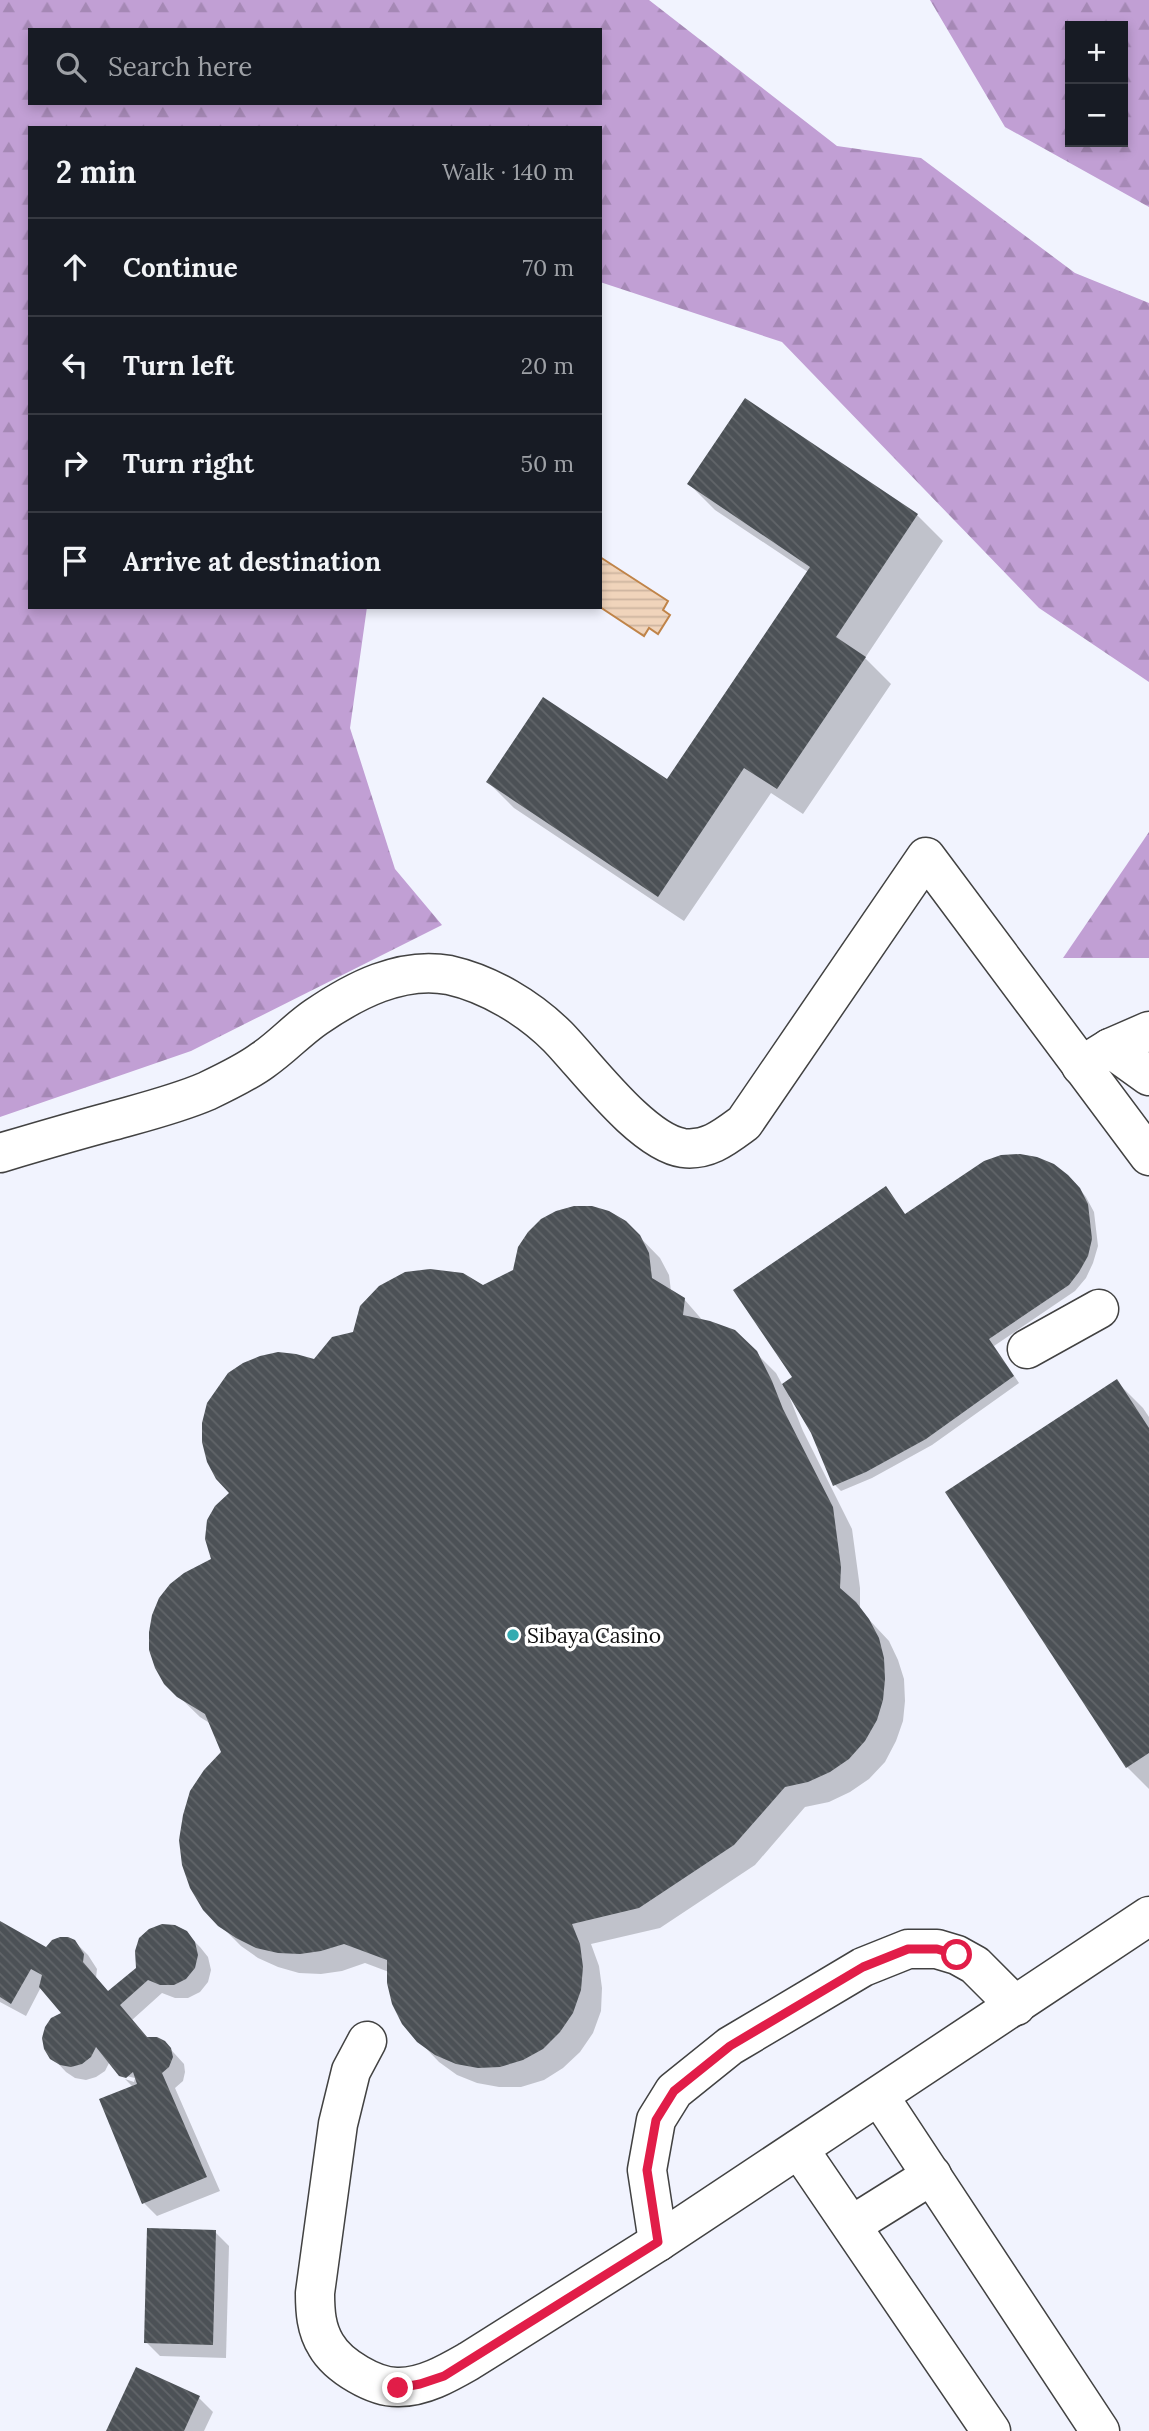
<!DOCTYPE html>
<html lang="en">
<head>
<meta charset="utf-8">
<style>
  body { margin:0; font-family:Lora,serif; background:#20242c; color:#f1f3f6 }
  .controls { position:absolute; right:21px; top:21px; display:grid; overflow:hidden; border-radius:0px; box-shadow:0 4px 10px #0003 }
  .controls button { width:63px; height:63px; display:grid; place-items:center; padding:0; border:0; border-bottom:2px solid #363941; background:#171b24; color:#f1f3f6; font:35px sans-serif }
  .stop { position:absolute; width:21px; height:21px; margin:-16px; border:5px solid #e11d48; border-radius:50%; background:#fff }
  .stop.end { background:#e11d48; border-color:#fff; box-shadow:0 2px 7px #0008 }
  .list { margin:0; padding:0; list-style:none }
  h2 { display:flex; justify-content:space-between; align-items:center; height:91px; margin:0; padding:0 28px; font-size:30px }
  h2 small { font-size:23px; font-weight:400; color:#9ea1a6 }
  .list li { display:grid; grid-template-columns:46px 1fr auto; gap:21px; align-items:center; box-sizing:border-box; height:98px; padding:0 28px; border-top:2px solid #363941 }
  .list b { display:block; font-size:26px; white-space:nowrap }
  .list em { font-size:23px; font-style:normal; color:#9ea1a6 }
  .icon { flex:none; width:38px; height:38px; fill:none; stroke:currentColor; stroke-width:2; stroke-linecap:round; stroke-linejoin:round }
  .map { position:relative; flex:none; width:1149px; height:2431px; overflow:hidden }
  .search { position:absolute; background:#171b24; box-shadow:0 4px 10px #0003; left:28px; top:28px; width:574px; height:77px; display:flex; align-items:center; gap:18px; box-sizing:border-box; padding:0 24px; border-radius:0px; color:#9ea1a6; font-size:26px }
  .panel { position:absolute; background:#171b24; box-shadow:0 4px 10px #0003; left:28px; top:126px; width:574px; height:483px; border-radius:0px }
  .map>svg:first-child { display:block }
</style>
</head>
<body>
<div class="map">
<svg width="1149" height="2431" viewBox="0 0 1149 2431">
  <defs>
    <pattern id="forest-firs" width="22" height="20" patternUnits="userSpaceOnUse" patternTransform="scale(1.75)"><rect width="22" height="20" fill="#c19fd4"/><path d="M5 1l3.5 6h-7zM16 11l3.5 6h-7z" fill="#a588b5"/></pattern>
    <pattern id="water-rules" width="6" height="5" patternUnits="userSpaceOnUse" patternTransform="scale(1.75)"><rect width="6" height="5" fill="#f0d4bb"/><path d="M0 2.5h6" fill="none" stroke="#cdb5a0"/></pattern>
    <pattern id="building-back-hatch" width="6" height="6" patternUnits="userSpaceOnUse" patternTransform="scale(1.75)"><rect width="6" height="6" fill="#4c5156"/><path d="M-1 5l2 2M0 0l6 6M5-1l2 2" fill="none" stroke="#616569"/></pattern>
  </defs>
  <rect width="100%" height="100%" fill="#f1f3fe"/>
  <g fill="url(#forest-firs)" fill-rule="evenodd">
    <path d="M 0,0 L 649,0 L 837,146 L 921,158 L 1075,273 L 1149,303 L 1149,682 L 1039,608 L 782,342 L 600,282 L 600,128 L 30,128 L 30,607 L 367,607 L 350,728 L 395,869 L 442,925 L 191,1051 L 0,1117 ZM 30,30 L 600,30 L 600,103 L 30,103 Z"/>
    <path d="M 930,0 L 1149,0 L 1149,207 L 1005,127 ZM 1070,26 L 1123,26 L 1123,142 L 1070,142 Z"/>
    <polygon points="1149,832 1149,958 1063,958"/>
  </g>
  <polygon fill="url(#water-rules)" stroke="#c08449" stroke-width="2" points="600,557 668,601 663,610 670,615 658,634 649,628 644,636 600,607"/>
  <g fill="#0003">
    <polygon points="745,401 917,515 943,541 865,658 891,684 803,814 771,793 684,921 514,808 488,782 667,782 808,572 715,510 689,484"/>
    <polygon points="1075,1183 1086,1197 1094,1212 1098,1246 1093,1263 1086,1278 1075,1291 994,1346 1019,1383 932,1445 872,1478 841,1491 835,1485 813,1432 789,1396 803,1431 852,1529 860,1588 860,1610 889,1641 898,1660 904,1679 905,1701 903,1721 896,1741 885,1762 869,1779 850,1792 829,1802 805,1807 755,1865 660,1928 591,1944 599,1966 602,1988 601,2011 593,2033 580,2052 563,2068 544,2080 521,2087 499,2087 477,2083 457,2075 439,2062 418,2040 389,1972 365,1963 342,1971 321,1974 299,1973 278,1967 258,1958 241,1946 204,1909 223,1752 211,1724 200,1717 165,1683 213,1560 232,1494 315,1360 354,1333 483,1287 625,1222 660,1258 669,1275 671,1291 684,1299 704,1322 755,1352 776,1373 783,1386 795,1377 886,1189 906,1216"/>
    <polygon points="1117,1382 1143,1408 1149,1417 1149,1789 1127,1767"/>
    <polygon points="0,1923 47,1949 74,1941 88,1955 97,1969 96,1978 109,1993 186,1933 200,1947 208,1957 211,1970 208,1982 200,1992 188,1998 175,1998 162,1993 132,2020 149,2039 164,2042 184,2064 185,2072 183,2081 175,2088 220,2191 157,2216 144,2203 133,2087 125,2079 134,2082 135,2078 121,2075 110,2061 105,2071 96,2077 86,2080 75,2078 66,2072 52,2057 64,2013 41,1987 26,2016 0,2002"/>
    <polygon points="215,2232 229,2246 226,2358 160,2356 146,2342"/>
    <polygon points="137,2369 199,2398 213,2412 204,2431 108,2431"/>
  </g>
  <g fill="url(#building-back-hatch)">
    <polygon points="745,398 918,514 836,637 866,657 777,789 744,768 658,897 486,782 543,697 667,779 810,567 687,484"/>
    <polygon points="1020,1154 1037,1157 1054,1164 1068,1175 1080,1188 1088,1204 1092,1239 1088,1256 1079,1272 1069,1285 989,1339 1014,1376 926,1439 866,1472 833,1486 811,1433 782,1384 792,1377 733,1290 886,1186 905,1214 984,1161 1001,1155"/>
    <polygon points="574,1206 592,1206 609,1211 626,1221 640,1235 649,1253 652,1278 685,1298 683,1315 710,1321 735,1330 757,1351 772,1381 783,1409 833,1507 841,1567 840,1588 856,1602 869,1619 879,1638 884,1658 885,1679 883,1700 877,1720 865,1741 849,1759 830,1772 808,1782 785,1787 734,1845 639,1908 572,1924 580,1944 583,1967 581,1990 573,2013 560,2032 543,2049 523,2060 500,2067 478,2068 456,2064 435,2055 417,2042 402,2024 392,2004 387,1983 387,1960 344,1944 321,1951 300,1954 278,1953 256,1948 236,1938 218,1926 203,1910 190,1888 182,1865 179,1840 183,1815 190,1791 204,1770 221,1752 205,1714 177,1697 164,1684 155,1668 149,1650 149,1632 152,1615 159,1598 170,1584 184,1573 211,1559 205,1539 207,1520 215,1506 229,1493 216,1479 207,1462 202,1442 202,1423 207,1403 228,1373 243,1363 260,1356 278,1352 296,1354 314,1359 332,1337 353,1332 360,1306 379,1286 405,1272 430,1269 463,1273 483,1285 513,1270 518,1247 528,1232 541,1219 556,1211"/>
    <polygon points="1117,1379 1149,1428 1149,1753 1126,1768 945,1492"/>
    <polygon points="0,1921 46,1947 52,1940 60,1937 68,1937 75,1940 84,1954 83,1962 108,1991 136,1968 135,1951 139,1938 149,1929 162,1924 175,1925 187,1931 195,1942 198,1955 195,1968 186,1979 174,1985 160,1985 148,1980 120,2005 147,2037 157,2037 165,2041 171,2048 173,2057 169,2067 162,2073 207,2177 142,2204 99,2099 137,2084 133,2072 126,2078 119,2076 96,2047 91,2057 82,2064 71,2067 60,2065 50,2059 44,2049 42,2038 45,2027 51,2018 61,2013 39,1987 42,1975 31,1969 11,2004 0,1997"/>
    <polygon points="147,2228 216,2230 213,2345 144,2343"/>
    <polygon points="136,2367 200,2396 184,2431 106,2431"/>
  </g>
  <g fill="none" stroke-linecap="round" stroke-linejoin="round">
    <defs>
      <g id="minor">
        <polyline points="1110,1048 1149,1076"/>
        <polyline points="1081,1066 1110,1048 1149,1031"/>
        <path d="M 0,1153 C 37,1142 74,1131 112,1121 C 144,1112 177,1104 207,1091 C 226,1082 247,1072 263,1060 C 282,1047 297,1030 316,1017 C 354,991 401,966 449,975 C 489,984 529,1008 558,1037 C 587,1067 642,1142 683,1148 C 708,1151 725,1137 744,1123 L 926,857 L 1149,1156"/>
        <polyline points="1027,1349 1099,1309"/>
        <path d="M 367,2041 L 351,2071 L 338,2124 L 315,2293 C 315,2311 316,2329 326,2345 C 338,2366 375,2388 399,2387 C 424,2387 448,2373 469,2361 L 658,2242 L 1149,1916"/>
        <polyline points="879,2096 1100,2431"/>
        <polyline points="799,2149 991,2431"/>
        <polyline points="852,2225 932,2175"/>
        <polyline points="658,2242 647,2170 656,2120 674,2091 730,2046 863,1967 908,1949 937,1949 957,1955 975,1965 1016,2006"/>
      </g>
    </defs>
    <use href="#minor" stroke="#424242" stroke-width="41"/>
    <use href="#minor" stroke="#fff" stroke-width="38"/>
  </g>
  <g fill="none" stroke-linecap="round" stroke-linejoin="round">
    <polyline stroke="#e11d48" stroke-width="9" points="398,2388 420,2384 444,2376 658,2242 647,2170 656,2120 674,2091 730,2046 863,1967 908,1949 937,1949 957,1955"/>
  </g>
  <circle fill="#34abb1" stroke="#fff" stroke-width="2.5" cx="513" cy="1635" r="7"/>
  <g text-anchor="middle" dominant-baseline="central" stroke-width="7" stroke-linejoin="round" paint-order="stroke">
    <g font-size="21" fill="#0f0f0f" stroke="#fff" text-anchor="start">
      <text x="527" y="1635">Sibaya Casino</text>
    </g>
  </g>
</svg>
<div class="controls">
<button>+</button>
<button>−</button>
</div>
<div class="stop" style="left:957px;top:1955px"></div>
<div class="stop end" style="left:398px;top:2388px"></div>
<div class="search"><svg class="icon" aria-label="search" viewBox="0 0 24 24"><circle cx="10" cy="10" r="6"/><path d="M15 15l6 6"/></svg>Search here</div>
<section class="panel">
<h2>2 min<small>Walk · 140 m</small></h2>
<ul class="list">
<li><svg class="icon" aria-label="ahead" viewBox="0 0 24 24"><path d="M12 20V5M6 11l6-6 6 6"/></svg><div><b>Continue</b></div><em>70 m</em></li>
<li><svg class="icon" aria-label="left" viewBox="0 0 24 24"><path d="M17 20v-9H6M10 6l-5 5 5 5"/></svg><div><b>Turn left</b></div><em>20 m</em></li>
<li><svg class="icon" aria-label="right" viewBox="0 0 24 24"><path d="M7 20v-9h11M14 6l5 5-5 5"/></svg><div><b>Turn right</b></div><em>50 m</em></li>
<li><svg class="icon" aria-label="arrive" viewBox="0 0 24 24"><path d="M6 21V4h12l-3 4 3 4H6"/></svg><div><b>Arrive at destination</b></div></li>
</ul>
</section>
</div>
</body>
</html>
